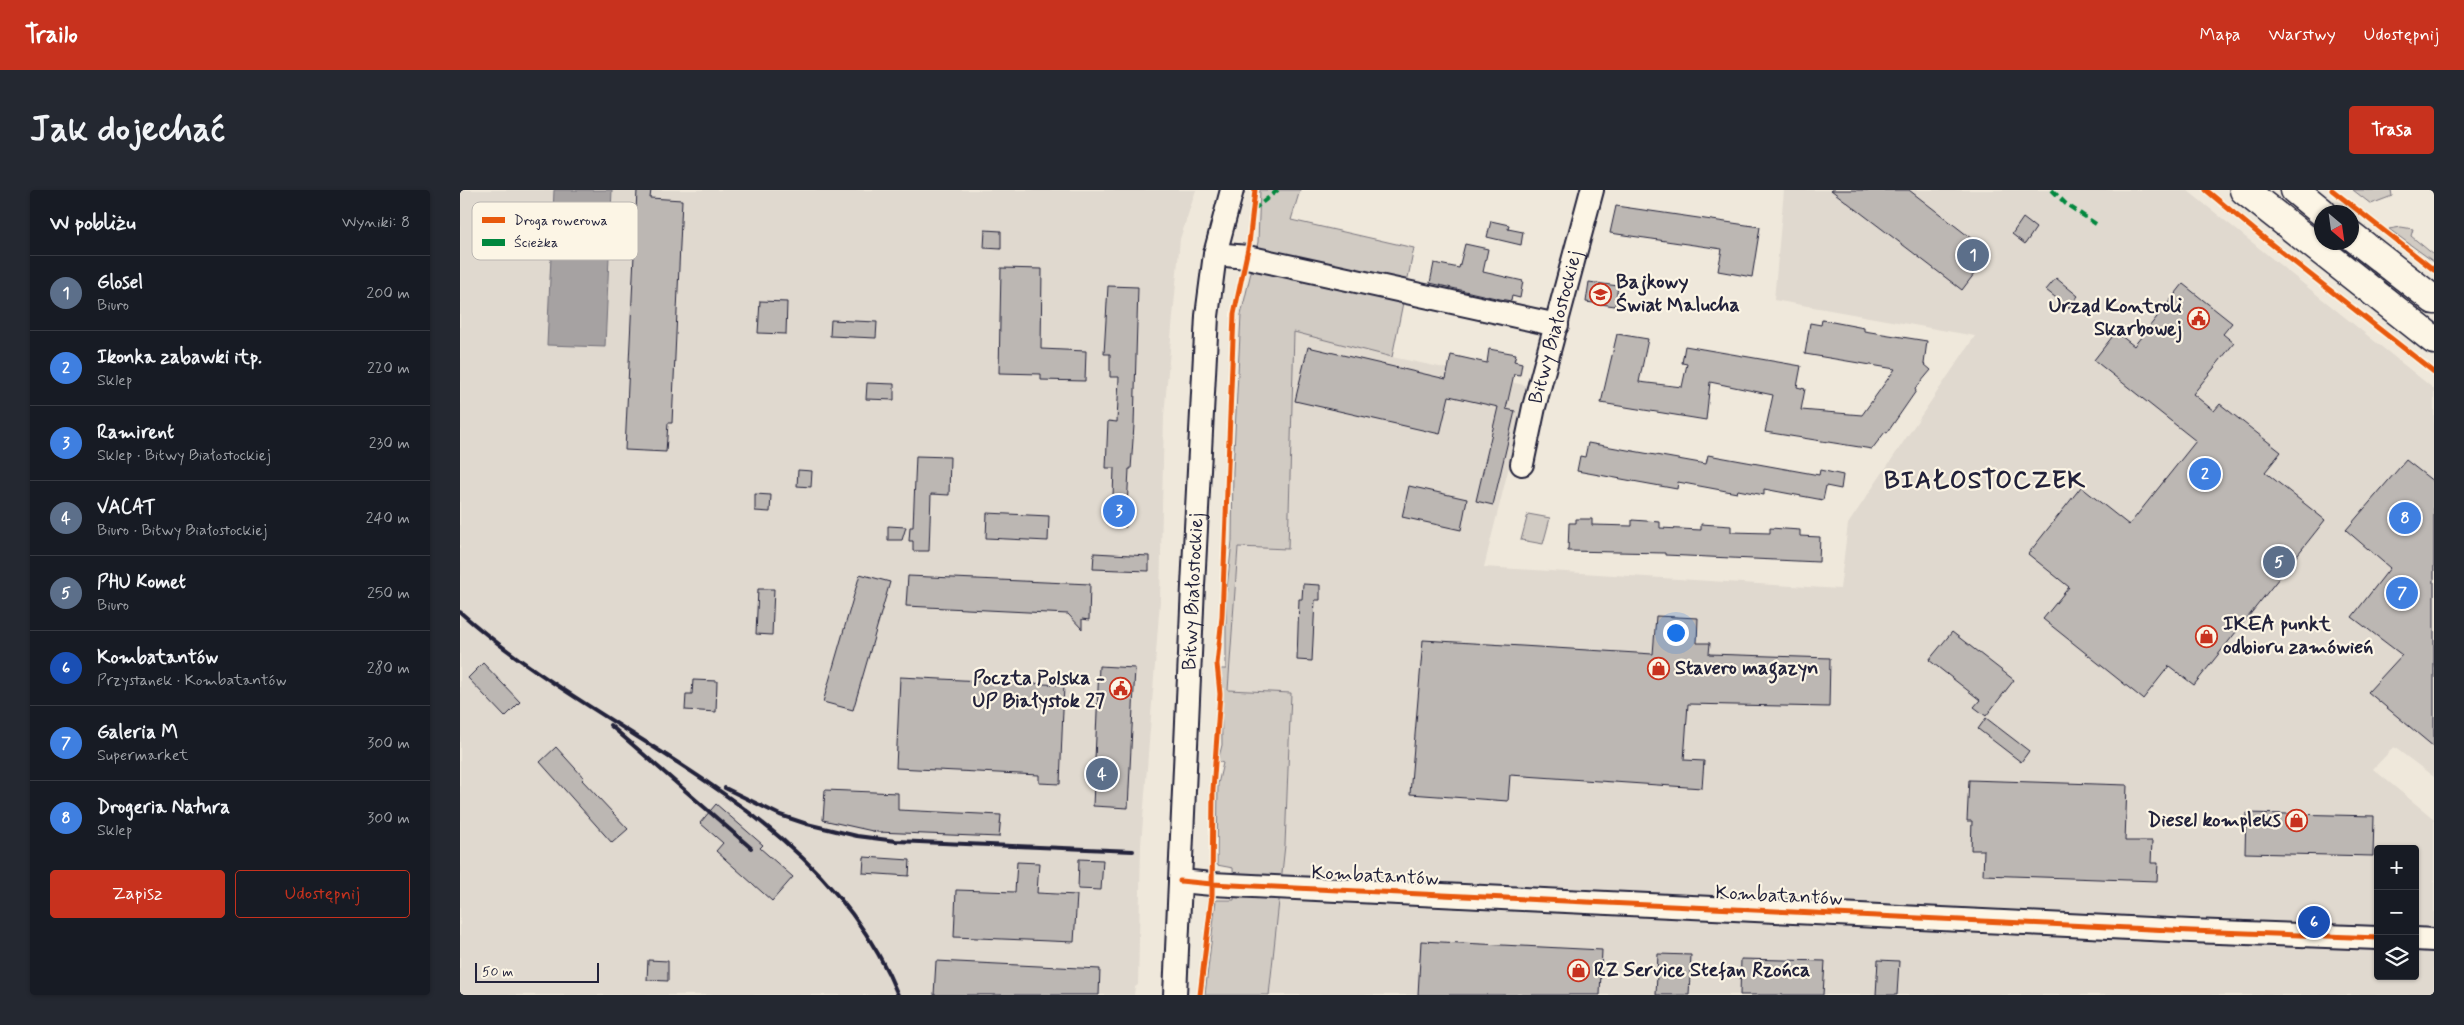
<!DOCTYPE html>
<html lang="pl">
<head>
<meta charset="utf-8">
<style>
  body { margin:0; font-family:Mynerve,sans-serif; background:#242831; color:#f1f3f6 }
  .controls { position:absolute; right:15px; bottom:15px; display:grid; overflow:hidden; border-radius:5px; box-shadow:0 1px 4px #0004 }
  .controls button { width:45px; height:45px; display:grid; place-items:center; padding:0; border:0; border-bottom:1px solid #363941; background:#171b24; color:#f1f3f6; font:25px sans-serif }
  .compass { position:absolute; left:1854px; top:15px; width:45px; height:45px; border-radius:50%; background:#171b24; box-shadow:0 1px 4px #0004; rotate:151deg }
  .scale { position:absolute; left:15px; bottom:12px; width:124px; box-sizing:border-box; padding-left:5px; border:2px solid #22223b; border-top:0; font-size:14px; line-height:18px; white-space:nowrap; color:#22223b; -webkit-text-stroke:4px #fcf5e5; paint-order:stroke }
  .you { position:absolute; left:1215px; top:442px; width:18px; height:18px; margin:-12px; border:4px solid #fff; border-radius:50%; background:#1a73e8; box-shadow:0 0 0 8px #1a73e833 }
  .badge { display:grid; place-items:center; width:32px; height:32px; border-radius:50%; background:#c8321e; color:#fff; font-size:16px; font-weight:700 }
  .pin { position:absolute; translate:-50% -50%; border:2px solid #fff; box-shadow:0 1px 5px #0006 }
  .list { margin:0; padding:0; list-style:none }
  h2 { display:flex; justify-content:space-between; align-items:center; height:65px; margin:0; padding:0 20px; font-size:21px }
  h2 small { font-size:16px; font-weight:400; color:#9ea1a6 }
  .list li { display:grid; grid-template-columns:32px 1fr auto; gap:15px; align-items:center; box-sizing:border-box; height:75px; padding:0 20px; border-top:1px solid #363941 }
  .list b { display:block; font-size:19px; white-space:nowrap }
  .list p { margin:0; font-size:16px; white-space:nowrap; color:#9ea1a6 }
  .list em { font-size:16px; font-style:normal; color:#9ea1a6 }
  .actions { display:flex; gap:10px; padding:15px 20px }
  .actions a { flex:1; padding:11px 0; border:1px solid #c8321e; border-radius:5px; text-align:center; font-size:18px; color:#c8321e }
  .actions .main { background:#c8321e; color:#fff }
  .icon { flex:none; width:28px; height:28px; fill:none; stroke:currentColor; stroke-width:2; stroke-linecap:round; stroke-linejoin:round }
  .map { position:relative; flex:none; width:1974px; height:805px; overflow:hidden; border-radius:5px }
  header { display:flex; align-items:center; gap:30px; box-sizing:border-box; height:70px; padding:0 25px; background:#c8321e; color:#fff }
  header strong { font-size:24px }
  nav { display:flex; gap:28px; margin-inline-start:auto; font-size:18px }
  .intro { display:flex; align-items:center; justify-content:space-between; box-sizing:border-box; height:120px; padding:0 30px }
  h1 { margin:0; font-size:35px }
  .button { padding:12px 22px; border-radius:5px; background:#c8321e; color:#fff; font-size:18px; font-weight:700 }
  main { display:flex; gap:30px; padding:0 30px }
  aside { flex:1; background:#171b24; border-radius:5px; box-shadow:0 1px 4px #0004 }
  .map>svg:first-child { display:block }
</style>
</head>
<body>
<header>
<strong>Trailo</strong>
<nav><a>Mapa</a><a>Warstwy</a><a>Udostępnij</a></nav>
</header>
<div class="intro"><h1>Jak dojechać</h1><a class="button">Trasa</a></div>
<main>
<aside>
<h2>W pobliżu<small>Wyniki: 8</small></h2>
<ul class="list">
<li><span class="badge" style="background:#5c6f8a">1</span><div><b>Glosel</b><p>Biuro</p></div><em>200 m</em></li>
<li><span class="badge" style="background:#3f7fe0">2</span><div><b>Ikonka zabawki itp.</b><p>Sklep</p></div><em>220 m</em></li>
<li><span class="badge" style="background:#3f7fe0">3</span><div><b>Ramirent</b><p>Sklep · Bitwy Białostockiej</p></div><em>230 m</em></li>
<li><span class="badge" style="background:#5c6f8a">4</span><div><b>VACAT</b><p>Biuro · Bitwy Białostockiej</p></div><em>240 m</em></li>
<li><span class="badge" style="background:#5c6f8a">5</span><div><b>PHU Komet</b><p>Biuro</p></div><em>250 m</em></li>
<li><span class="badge" style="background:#1a4fb4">6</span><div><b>Kombatantów</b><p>Przystanek · Kombatantów</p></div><em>280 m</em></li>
<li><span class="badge" style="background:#3f7fe0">7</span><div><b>Galeria M</b><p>Supermarket</p></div><em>300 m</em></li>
<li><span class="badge" style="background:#3f7fe0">8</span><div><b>Drogeria Natura</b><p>Sklep</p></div><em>300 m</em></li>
</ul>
<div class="actions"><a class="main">Zapisz</a><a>Udostępnij</a></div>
</aside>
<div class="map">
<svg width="1974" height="805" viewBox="0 0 1974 805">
  <rect width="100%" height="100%" fill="#efe8db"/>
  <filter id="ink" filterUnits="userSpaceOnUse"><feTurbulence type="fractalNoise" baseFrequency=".02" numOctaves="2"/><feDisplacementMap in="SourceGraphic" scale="10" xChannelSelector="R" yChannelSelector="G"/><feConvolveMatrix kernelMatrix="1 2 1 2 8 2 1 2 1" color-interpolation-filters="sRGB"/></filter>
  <g filter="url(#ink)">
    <g fill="#e0d9cf" fill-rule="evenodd">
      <polygon points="0,0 736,0 720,49 704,226 700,411 681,655 678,795 675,797 674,805 0,805"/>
      <path d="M 1324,0 L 1727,0 L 1974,199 L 1974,587 L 1934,557 L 1913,579 L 1974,629 L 1974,805 L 809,805 L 825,655 L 831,503 L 768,500 L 778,357 L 828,359 L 834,141 L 932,167 L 1069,196 L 1024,377 L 1380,399 L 1388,334 L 1515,146 L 1314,110 ZM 1918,659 L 1955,659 L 1955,786 L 1918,786 Z"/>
    </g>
    <g fill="#d1cbc3" stroke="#7a767f">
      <polygon points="800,0 840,0 831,30 954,58 932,167 834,142 828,359 778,357 768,500 831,503 825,655 809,805 745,805 756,710 774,710 773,678 757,675 758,594 763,573 758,571 762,555 761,479 766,479 766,408 772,351 773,281 781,125 798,52"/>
      <polygon points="1893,0 1931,0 1932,6 1911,14"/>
      <polygon points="1941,37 1953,39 1951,46 1974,65 1974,72 1929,39"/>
      <polygon points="1068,324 1090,328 1083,354 1061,350"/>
    </g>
    <polygon fill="#a6a2a2" stroke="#716f79" points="94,0 152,0 145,157 87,155"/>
    <g fill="#bcb7b3" stroke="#22223b">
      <polygon points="177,0 191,0 190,8 222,10 212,233 208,233 206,262 165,260"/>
      <polygon points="1371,0 1449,0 1530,63 1502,100"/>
      <polygon points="1156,16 1300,37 1292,87 1258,81 1262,59 1150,43"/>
      <polygon points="1563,28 1576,38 1565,54 1552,44"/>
      <polygon points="1031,31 1049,35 1048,39 1063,42 1061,55 1027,47"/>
      <polygon points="525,40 541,41 541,59 524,58"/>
      <polygon points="1005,54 1028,59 1023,82 1063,91 1060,108 1052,106 1051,111 1040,109 970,93 974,73 999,78"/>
      <polygon points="541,78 582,79 581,159 626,161 625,191 581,190 581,184 539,183"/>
      <polygon points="1596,88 1618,106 1609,118 1586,100"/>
      <polygon points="1129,92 1158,96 1155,116 1126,112"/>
      <polygon points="1723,94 1772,133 1763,144 1774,153 1733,204 1754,221 1760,214 1821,262 1805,282 1865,330 1734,495 1709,476 1683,509 1583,429 1609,397 1568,364 1621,297 1669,335 1736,251 1634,170 1656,142 1674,156"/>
      <polygon points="648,96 678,97 674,235 671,279 669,279 666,337 652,336 654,278 646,278 648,231 657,232 659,187 650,187 650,164 644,164"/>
      <polygon points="300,111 327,112 326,144 298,143"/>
      <polygon points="371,130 417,132 416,148 370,146"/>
      <polygon points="1362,130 1404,138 1404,141 1467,151 1464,174 1471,180 1455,199 1456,201 1427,243 1425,242 1412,259 1305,242 1313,205 1250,192 1246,230 1141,213 1157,144 1188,149 1179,192 1222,197 1227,174 1222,173 1225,156 1341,176 1337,197 1345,199 1341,220 1402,225 1435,179 1345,164 1350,133 1361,135"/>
      <polygon points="848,157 986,189 991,165 1027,173 1029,159 1056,164 1054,171 1062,173 1060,185 1054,184 1046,219 1055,221 1033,315 1016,311 1038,217 989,206 980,244 835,211"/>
      <polygon points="407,193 434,194 434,210 406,209"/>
      <polygon points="1128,253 1246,274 1248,265 1359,285 1360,280 1383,285 1381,299 1366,296 1363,310 1304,299 1304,305 1278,300 1277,303 1218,292 1217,299 1117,281 1120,266 1125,267"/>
      <polygon points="456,266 490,267 489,305 471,304 469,361 453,361 453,351 449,351 450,337 453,337"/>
      <polygon points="1946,270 1974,292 1974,557 1908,502 1942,465 1892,427 1930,378 1886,340"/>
      <polygon points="338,280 352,281 351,297 337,296"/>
      <polygon points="949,296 1007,309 1001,340 942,327"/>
      <polygon points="295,304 311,305 310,322 295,321"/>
      <polygon points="527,323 589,326 588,351 526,348"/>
      <polygon points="1116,329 1132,329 1132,335 1172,336 1172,330 1200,332 1200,338 1241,340 1241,334 1271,336 1271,342 1310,343 1310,338 1340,340 1340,346 1360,347 1359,372 1205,365 1205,363 1108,361 1109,333 1116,333"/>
      <polygon points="428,336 446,337 442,350 428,350"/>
      <polygon points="634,363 689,366 689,381 633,379"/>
      <polygon points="400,384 430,392 393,520 363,512"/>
      <polygon points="448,386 630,394 629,430 622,429 622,439 608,424 446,416"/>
      <polygon points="843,394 860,395 860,410 855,410 852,471 837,470 839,409 842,409"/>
      <polygon points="298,399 314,399 312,445 296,444"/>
      <polygon points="1196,426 1238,428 1237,453 1250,453 1249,464 1370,468 1369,517 1228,514 1224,570 1244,571 1242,598 1050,585 1048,611 950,604 963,450 1193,464"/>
      <polygon points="1492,442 1554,490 1526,526 1514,517 1520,510 1469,470"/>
      <polygon points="23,473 60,512 45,527 8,488"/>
      <polygon points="639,476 675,478 668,618 633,616"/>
      <polygon points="440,487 604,495 600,594 579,593 579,585 436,578"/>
      <polygon points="233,490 257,491 256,522 225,520 226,504 232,504"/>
      <polygon points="1526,528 1569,561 1561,572 1518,539"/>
      <polygon points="96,557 124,588 122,590 168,639 152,653 80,572"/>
      <polygon points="1509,590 1667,595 1665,651 1692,651 1691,673 1698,673 1697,691 1523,685 1524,660 1511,660 1512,631 1507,631"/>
      <polygon points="365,600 438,603 438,620 541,625 539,647 417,642 363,630"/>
      <polygon points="256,614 303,655 300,658 333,687 312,711 256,661 263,653 240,633"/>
      <polygon points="1786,623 1914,626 1913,666 1785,663"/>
      <polygon points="404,667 450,670 449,686 403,683"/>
      <polygon points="619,669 643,670 641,700 618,699"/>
      <polygon points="557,672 579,673 577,703 617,705 614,752 494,747 496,700 555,702"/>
      <polygon points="961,751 1142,760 1140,805 958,805"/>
      <polygon points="1198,764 1231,765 1229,805 1196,805"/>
      <polygon points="1281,769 1365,771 1363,805 1280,805"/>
      <polygon points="188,770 208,771 208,791 187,790"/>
      <polygon points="1418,770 1439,771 1437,805 1416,805"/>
      <polygon points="476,771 640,779 639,805 474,805"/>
    </g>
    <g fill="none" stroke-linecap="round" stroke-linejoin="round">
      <defs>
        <g id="minor">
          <polyline points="755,64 787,67 1097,135"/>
          <path id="s1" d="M 1062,274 L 1074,217 L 1132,0"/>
          <polyline points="720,691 752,694 1731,741 1918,748"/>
          <polyline points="1955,749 1974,750"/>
          <path id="s2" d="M 715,805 L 733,396 L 747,126 L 755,64 L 772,0"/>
        </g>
        <g id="major">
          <polyline points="1784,0 1974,150"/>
          <polyline points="1835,0 1862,22"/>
          <polyline points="1892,46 1974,110"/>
        </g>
      </defs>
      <use href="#minor" stroke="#22223b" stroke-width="26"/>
      <use href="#major" stroke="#22223b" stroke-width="31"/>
      <use href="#minor" stroke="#fcf5e5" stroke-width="22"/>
      <use href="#major" stroke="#fcf5e5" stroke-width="28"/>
      <g stroke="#22223b" stroke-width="4">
        <path d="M 0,422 C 144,551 360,613 438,805"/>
        <polyline points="150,535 291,658"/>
        <polyline points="265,598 320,625 347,634 397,646 436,651 673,661"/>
      </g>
      <g stroke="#00873e" stroke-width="4" stroke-dasharray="8 4" stroke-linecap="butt">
        <polyline points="1592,0 1606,14 1636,34"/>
        <polyline points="793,20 818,0"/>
      </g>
      <defs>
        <g id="cycleway">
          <polyline points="1746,0 1810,53 1974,182"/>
          <polyline points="1872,0 1974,80"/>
          <polyline points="720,691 752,694 1731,741 1918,748"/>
          <polyline points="740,805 752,705 753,600 760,504 757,474 762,427 774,124 789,54 795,0"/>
        </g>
      </defs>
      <use href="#cycleway" stroke="#fcf5e5" stroke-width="8"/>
      <use href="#cycleway" stroke="#e8590c" stroke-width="5"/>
    </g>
  </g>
  <defs>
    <symbol id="school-ring" viewBox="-11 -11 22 22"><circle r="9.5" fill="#fcf5e5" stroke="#c8321e" stroke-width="1.5"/><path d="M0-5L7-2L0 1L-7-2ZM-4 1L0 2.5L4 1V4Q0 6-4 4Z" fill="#c8321e"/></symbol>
    <symbol id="civic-ring" viewBox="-11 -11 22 22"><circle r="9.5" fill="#fcf5e5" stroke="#c8321e" stroke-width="1.5"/><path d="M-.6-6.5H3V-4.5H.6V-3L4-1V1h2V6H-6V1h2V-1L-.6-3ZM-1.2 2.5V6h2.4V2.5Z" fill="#c8321e"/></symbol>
    <symbol id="shop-ring" viewBox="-11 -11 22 22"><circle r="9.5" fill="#fcf5e5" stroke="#c8321e" stroke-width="1.5"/><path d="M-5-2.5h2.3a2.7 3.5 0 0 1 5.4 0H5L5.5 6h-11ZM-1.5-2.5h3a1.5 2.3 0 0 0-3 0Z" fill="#c8321e"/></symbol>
  </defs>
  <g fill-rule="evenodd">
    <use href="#school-ring" x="1128" y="92" width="25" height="25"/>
    <use href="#civic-ring" x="1726" y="116" width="25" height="25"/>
    <use href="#shop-ring" x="1734" y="434" width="25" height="25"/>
    <use href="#shop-ring" x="1186" y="466" width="25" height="25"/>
    <use href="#civic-ring" x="648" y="486" width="25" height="25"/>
    <use href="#shop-ring" x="1824" y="618" width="25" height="25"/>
    <use href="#shop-ring" x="1106" y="768" width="25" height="25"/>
  </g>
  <g text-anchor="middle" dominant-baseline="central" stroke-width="4.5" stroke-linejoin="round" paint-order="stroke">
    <g font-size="20" font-weight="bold" fill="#22223b" stroke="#fcf5e5" text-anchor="start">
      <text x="1156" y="92">Bajkowy<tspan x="1156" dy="23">Świat Malucha</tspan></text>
      <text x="1722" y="116" text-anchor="end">Urząd Kontroli<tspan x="1722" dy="23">Skarbowej</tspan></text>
      <text x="1763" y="434">IKEA punkt<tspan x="1763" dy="23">odbioru zamówień</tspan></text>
      <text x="1215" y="478">Stavero magazyn</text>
      <text x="645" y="488" text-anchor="end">Poczta Polska -<tspan x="645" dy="23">UP Białystok 27</tspan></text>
      <text x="1821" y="630" text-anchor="end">Diesel kompleks</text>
      <text x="1134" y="780">RZ Service Stefan Rzońca</text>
    </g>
    <g font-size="20" fill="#22223b" stroke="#fcf5e5">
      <text stroke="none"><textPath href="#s1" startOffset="141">Bitwy Białostockiej</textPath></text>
      <text stroke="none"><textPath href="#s2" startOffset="404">Bitwy Białostockiej</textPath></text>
      <text transform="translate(915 686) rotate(3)">Kombatantów</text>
      <text transform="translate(1319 706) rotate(3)">Kombatantów</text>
    </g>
    <g font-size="25" font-weight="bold" letter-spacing="1" fill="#22223b" stroke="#fcf5e5">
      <text x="1525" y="291">BIAŁOSTOCZEK</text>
    </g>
  </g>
  <rect x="12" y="12" width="166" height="58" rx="8" fill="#fcf5e5" stroke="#bbb6b2" stroke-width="1"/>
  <rect x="22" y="27" width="23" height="6" fill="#e8590c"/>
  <rect x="22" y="49" width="23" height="7" fill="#00873e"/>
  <g font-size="14" fill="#22223b">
    <text x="54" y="35">Droga rowerowa</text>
    <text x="54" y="57">Ścieżka</text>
  </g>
</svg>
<div class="controls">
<button>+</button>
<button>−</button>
<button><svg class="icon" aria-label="layers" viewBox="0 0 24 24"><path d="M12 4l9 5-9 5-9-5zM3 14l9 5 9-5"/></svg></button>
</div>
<svg class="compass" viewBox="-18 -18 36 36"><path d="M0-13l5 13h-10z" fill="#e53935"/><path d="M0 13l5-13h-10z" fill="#9ea1a6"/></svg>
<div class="scale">50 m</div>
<div class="you"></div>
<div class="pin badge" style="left:1513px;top:65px;background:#5c6f8a">1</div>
<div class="pin badge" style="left:1745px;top:284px;background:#3f7fe0">2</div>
<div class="pin badge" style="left:659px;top:321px;background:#3f7fe0">3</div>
<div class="pin badge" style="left:642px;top:584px;background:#5c6f8a">4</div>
<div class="pin badge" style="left:1819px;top:372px;background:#5c6f8a">5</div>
<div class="pin badge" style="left:1854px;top:732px;background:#1a4fb4">6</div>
<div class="pin badge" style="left:1942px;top:403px;background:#3f7fe0">7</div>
<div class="pin badge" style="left:1945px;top:328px;background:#3f7fe0">8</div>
</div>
</main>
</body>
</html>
